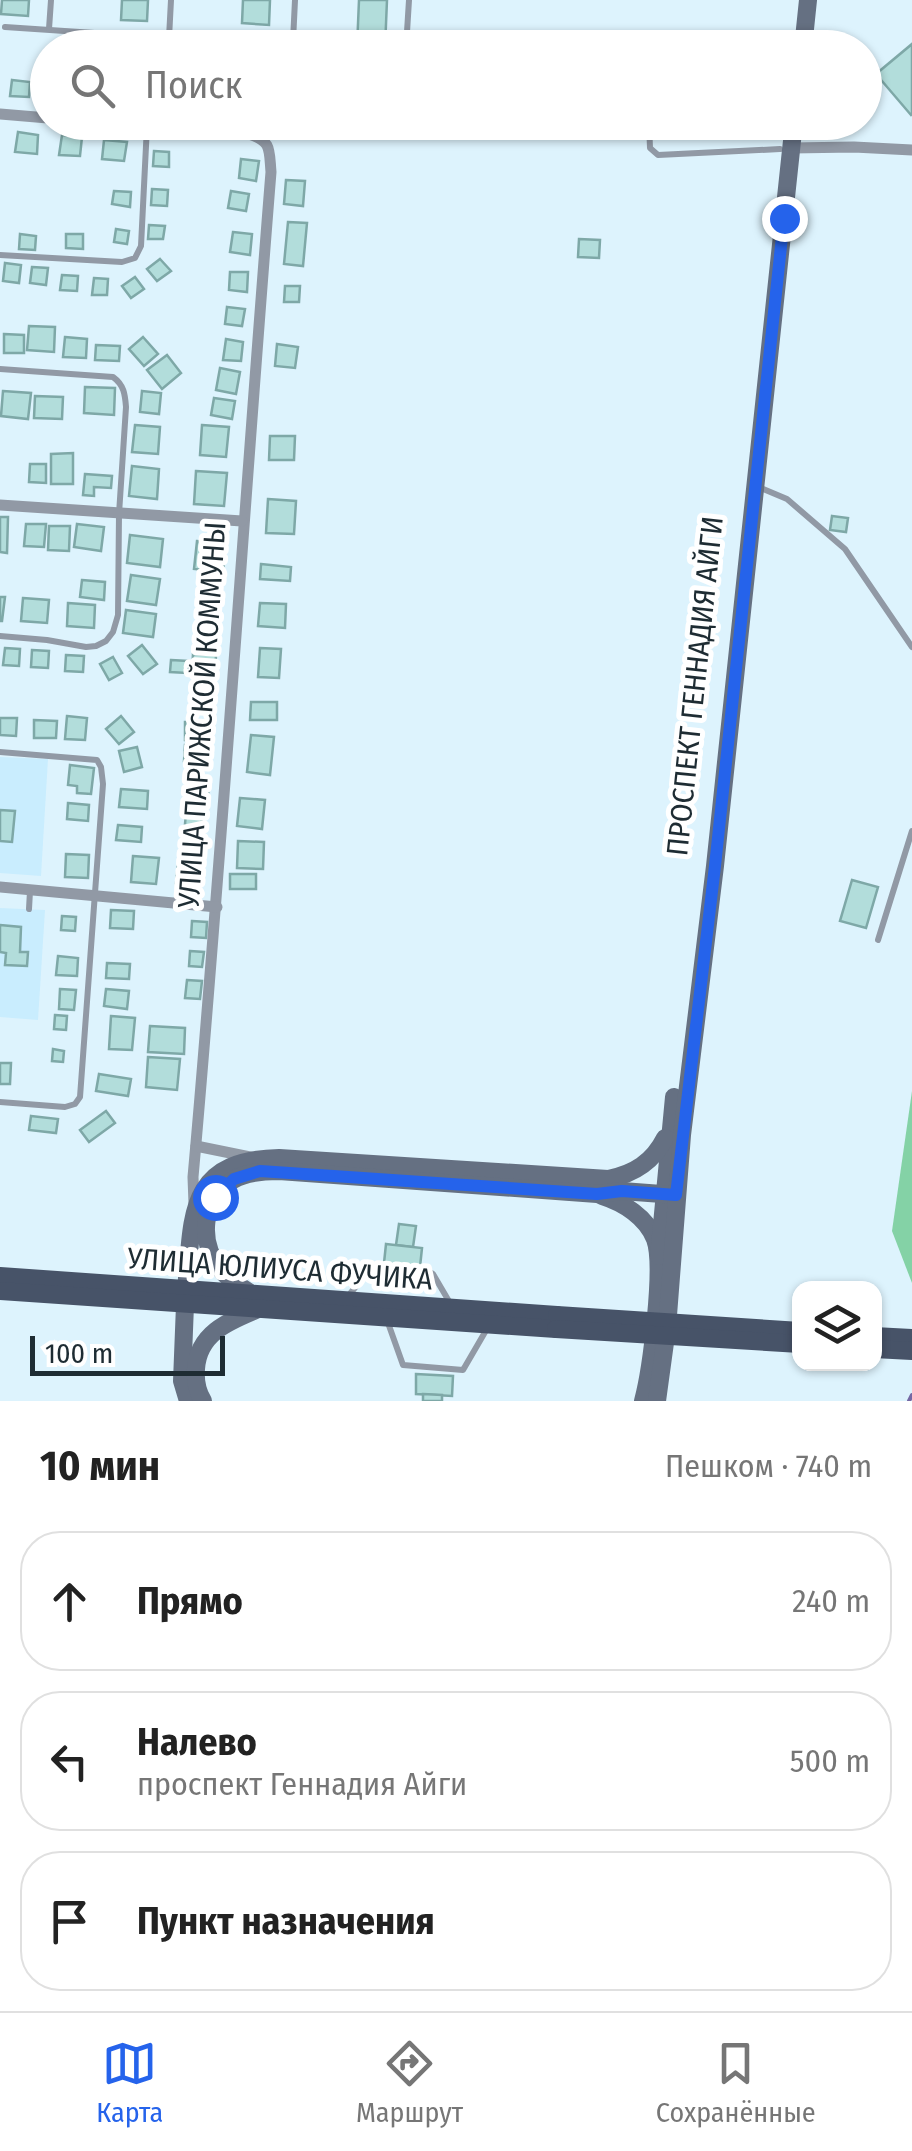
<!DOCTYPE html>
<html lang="ru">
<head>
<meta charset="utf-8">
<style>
  body { margin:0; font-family:"Fira Sans Condensed",sans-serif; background:#f2f2f2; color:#222 }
  .controls { position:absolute; right:30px; bottom:30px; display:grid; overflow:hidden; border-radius:20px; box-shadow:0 2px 8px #0004 }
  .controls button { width:90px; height:90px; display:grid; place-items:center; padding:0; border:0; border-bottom:2px solid #e0e0e0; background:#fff; color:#222; font:50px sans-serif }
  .scale { position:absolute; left:30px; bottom:25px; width:195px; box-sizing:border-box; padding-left:10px; border:5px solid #1e2c33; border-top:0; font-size:28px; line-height:35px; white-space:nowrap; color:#1e2c33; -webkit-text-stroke:8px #fff; paint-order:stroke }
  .stop { position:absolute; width:30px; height:30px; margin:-22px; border:8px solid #2563eb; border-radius:50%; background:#fff }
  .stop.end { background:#2563eb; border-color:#fff; box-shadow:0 2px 10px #0008 }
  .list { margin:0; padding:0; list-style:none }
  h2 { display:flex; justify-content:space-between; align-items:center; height:130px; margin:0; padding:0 40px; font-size:42px }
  h2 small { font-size:32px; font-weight:400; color:#767676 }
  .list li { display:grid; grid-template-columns:65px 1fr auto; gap:30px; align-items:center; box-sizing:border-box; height:140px; margin:0 20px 20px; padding:0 20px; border:2px solid #e0e0e0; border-radius:40px }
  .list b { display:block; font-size:38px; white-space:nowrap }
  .list p { margin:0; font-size:32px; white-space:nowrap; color:#767676 }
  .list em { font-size:32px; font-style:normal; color:#767676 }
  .icon { flex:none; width:55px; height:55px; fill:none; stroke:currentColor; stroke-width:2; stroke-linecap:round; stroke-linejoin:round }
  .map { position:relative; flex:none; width:912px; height:1401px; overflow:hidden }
  .search { position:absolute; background:#fff; box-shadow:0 2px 8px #0004; left:30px; right:30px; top:30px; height:110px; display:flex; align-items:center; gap:25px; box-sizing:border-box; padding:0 35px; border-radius:55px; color:#767676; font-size:38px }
  .sheet { height:610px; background:#fff }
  nav { display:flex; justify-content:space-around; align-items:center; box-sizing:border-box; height:140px; border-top:2px solid #e0e0e0; background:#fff; font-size:28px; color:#767676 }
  nav a { display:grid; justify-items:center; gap:5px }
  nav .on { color:#2563eb }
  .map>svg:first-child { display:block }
</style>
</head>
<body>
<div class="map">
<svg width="912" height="1401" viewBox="0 0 912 1401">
  <rect width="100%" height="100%" fill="#ddf3fd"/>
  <g fill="#c9edfe">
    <polygon points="0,757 48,759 41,876 0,873"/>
    <polygon points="0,908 45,910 38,1020 0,1017"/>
  </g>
  <polygon fill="#84d2a6" points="912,1091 912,1283 892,1231"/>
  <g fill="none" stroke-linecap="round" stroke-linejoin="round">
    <polyline stroke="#7468a4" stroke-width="4" points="909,1401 912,1395"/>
  </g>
  <g fill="#b2dddb" stroke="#7ea8a7" stroke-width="2.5">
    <polygon points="2,0 29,0 28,16 1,14"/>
    <polygon points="122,0 148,0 147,21 121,20"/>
    <polygon points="243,0 270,0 269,25 242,23"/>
    <polygon points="359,0 387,0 385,48 357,48"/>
    <polygon points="912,44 912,114 911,115 876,74"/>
    <polygon points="12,80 30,82 29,97 10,96"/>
    <polygon points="295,122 311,122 310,131 294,129"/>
    <polygon points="18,132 38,135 37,154 15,152"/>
    <polygon points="62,135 82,137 80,156 59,155"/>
    <polygon points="104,140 127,142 124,161 102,159"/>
    <polygon points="154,151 169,152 169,167 153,166"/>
    <polygon points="241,159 259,161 256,181 239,178"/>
    <polygon points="286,180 305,181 303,206 284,204"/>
    <polygon points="152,189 168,190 167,206 151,205"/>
    <polygon points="114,191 131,192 130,207 112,204"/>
    <polygon points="231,191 249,194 246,211 228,208"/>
    <polygon points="288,222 307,223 303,266 284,264"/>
    <polygon points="149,225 165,226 163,239 148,239"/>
    <polygon points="116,229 129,231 127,244 114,242"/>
    <polygon points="233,232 252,234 250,255 230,252"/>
    <polygon points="20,234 36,236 35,250 19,249"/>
    <polygon points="66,234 83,234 83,249 66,248"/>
    <polygon points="579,239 600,240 599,258 578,257"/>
    <polygon points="160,259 171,271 157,281 147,269"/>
    <polygon points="5,263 21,265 19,283 3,281"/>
    <polygon points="32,267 48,268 46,285 30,283"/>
    <polygon points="230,272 248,272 247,292 229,290"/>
    <polygon points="62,275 78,276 77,291 60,290"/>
    <polygon points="135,277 144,289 131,298 122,286"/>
    <polygon points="94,278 108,279 107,295 92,295"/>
    <polygon points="285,286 300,286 299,302 284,302"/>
    <polygon points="227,307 245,309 242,326 225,324"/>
    <polygon points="29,326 55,327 54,352 27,350"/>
    <polygon points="4,334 24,335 24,353 4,353"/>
    <polygon points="65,337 87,339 86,358 63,357"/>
    <polygon points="143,337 158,354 144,366 129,349"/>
    <polygon points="226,339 243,342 241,361 223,360"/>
    <polygon points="277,344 298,347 295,368 275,366"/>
    <polygon points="96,345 120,346 119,361 95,360"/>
    <polygon points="167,355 181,373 162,389 147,370"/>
    <polygon points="220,368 240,372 236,394 216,390"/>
    <polygon points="85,387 115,388 114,415 84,413"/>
    <polygon points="3,391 31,393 28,419 1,416"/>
    <polygon points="142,391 161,393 159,414 140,412"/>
    <polygon points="35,396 63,397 62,419 34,418"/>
    <polygon points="214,398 235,401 232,419 211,415"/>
    <polygon points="135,425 160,427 158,454 132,452"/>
    <polygon points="202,425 229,427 226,457 200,455"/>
    <polygon points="270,436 295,436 294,460 269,460"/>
    <polygon points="73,453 73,484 51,484 51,454"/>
    <polygon points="30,464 46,464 46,483 29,482"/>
    <polygon points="132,466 159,469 157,499 129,496"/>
    <polygon points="196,471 227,473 224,506 194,504"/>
    <polygon points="85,474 112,476 111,488 94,487 94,496 83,495"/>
    <polygon points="268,499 296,501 294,534 266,533"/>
    <polygon points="832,516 848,518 846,532 830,530"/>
    <polygon points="0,517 8,517 7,553 0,552"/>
    <polygon points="26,524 46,524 44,547 24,546"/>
    <polygon points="77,524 104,527 101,551 74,547"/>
    <polygon points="49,526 70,526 69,551 48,550"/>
    <polygon points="130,535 163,539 160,567 127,563"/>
    <polygon points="197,541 226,544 223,572 194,569"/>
    <polygon points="261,564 291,567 290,581 260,579"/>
    <polygon points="131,575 160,579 156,605 127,601"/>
    <polygon points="200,575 221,576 220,601 198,600"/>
    <polygon points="82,580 105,582 104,600 80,597"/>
    <polygon points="0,597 5,597 2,621 0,621"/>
    <polygon points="23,598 49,600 47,623 21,621"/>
    <polygon points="68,603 95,605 94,628 67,626"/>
    <polygon points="260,603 286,604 285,628 258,626"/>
    <polygon points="199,605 220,606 219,625 198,624"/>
    <polygon points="126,610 156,614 153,637 123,633"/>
    <polygon points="142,645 157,664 143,674 128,656"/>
    <polygon points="5,648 20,649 19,666 3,665"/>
    <polygon points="260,648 281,649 279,678 258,677"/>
    <polygon points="32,650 49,651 48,668 31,667"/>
    <polygon points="193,654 216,655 215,673 192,672"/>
    <polygon points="66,655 84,656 83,672 65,671"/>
    <polygon points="113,657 122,673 109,680 100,664"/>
    <polygon points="171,660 188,661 187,673 170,672"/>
    <polygon points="193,677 213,678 212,708 191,707"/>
    <polygon points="251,702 277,702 277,720 250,720"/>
    <polygon points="67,716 87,718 85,740 65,739"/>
    <polygon points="121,716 134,732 119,744 106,729"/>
    <polygon points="0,718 17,718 16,736 0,735"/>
    <polygon points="34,720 57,721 56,738 34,738"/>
    <polygon points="185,722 208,722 207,741 185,740"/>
    <polygon points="251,735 274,737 270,775 247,772"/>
    <polygon points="185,745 209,746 208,763 184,761"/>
    <polygon points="137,747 142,767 124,772 119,751"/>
    <polygon points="70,765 94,768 91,794 77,793 77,786 68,785"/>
    <polygon points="186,781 209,784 207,808 184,806"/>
    <polygon points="121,789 148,791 147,809 119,807"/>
    <polygon points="240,798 265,800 262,829 237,826"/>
    <polygon points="68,803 89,805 88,821 67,819"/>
    <polygon points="0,810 15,811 12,842 0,841"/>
    <polygon points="186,813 202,814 201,836 184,835"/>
    <polygon points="118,825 142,827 141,842 116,840"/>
    <polygon points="238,841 264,842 263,869 237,868"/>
    <polygon points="66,854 89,855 88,878 65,877"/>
    <polygon points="133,856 159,858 156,884 131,882"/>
    <polygon points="178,863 199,864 198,885 176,883"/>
    <rect x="230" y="874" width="26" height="15"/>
    <polygon points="852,880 878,887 866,928 840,921"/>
    <polygon points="111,910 134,911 133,929 110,928"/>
    <polygon points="62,916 76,917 75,931 61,930"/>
    <polygon points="192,921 207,922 206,938 191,937"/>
    <polygon points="0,925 21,927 20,952 28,952 27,966 5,965 6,953 0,952"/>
    <polygon points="190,951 204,952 202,967 189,966"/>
    <polygon points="58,956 78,958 77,976 56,975"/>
    <polygon points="107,963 130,964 129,979 106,978"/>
    <polygon points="187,980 202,981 200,999 185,998"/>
    <polygon points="60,989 76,990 74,1010 59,1009"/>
    <polygon points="106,989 129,991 127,1009 104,1006"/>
    <polygon points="55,1015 67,1016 66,1030 54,1029"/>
    <polygon points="111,1016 135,1018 132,1050 109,1049"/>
    <polygon points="150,1026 185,1028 184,1054 148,1052"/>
    <polygon points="53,1049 64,1051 63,1062 52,1061"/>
    <polygon points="148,1057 180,1059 177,1090 146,1087"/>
    <polygon points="0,1063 11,1063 10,1084 0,1084"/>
    <polygon points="99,1074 131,1079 128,1096 96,1091"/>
    <polygon points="106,1111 115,1123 89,1142 80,1130"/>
    <polygon points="31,1116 58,1119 56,1133 29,1130"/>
    <polygon points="399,1224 416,1226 413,1247 396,1245"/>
    <polygon points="386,1244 422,1248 420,1267 384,1263"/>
    <polygon points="416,1374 453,1376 452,1396 416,1394"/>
    <polygon points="423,1394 442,1395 442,1401 423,1401"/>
  </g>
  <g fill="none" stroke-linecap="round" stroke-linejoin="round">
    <g stroke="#9199a5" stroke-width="6">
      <polyline points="5,27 169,38 293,41 295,0"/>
      <polyline points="49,29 51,0"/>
      <polyline points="169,38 171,0"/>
      <polyline points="406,48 409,0"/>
      <polyline points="437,48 438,35 630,46 630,48"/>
      <polyline points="649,122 650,148 658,155 780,149"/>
      <polyline points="0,255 122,262 135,258 141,246 147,126"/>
      <path d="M 0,369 L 113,377 C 124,385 125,394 126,407 L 119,514 L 118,615 L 113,632 L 106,641 L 96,646 L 86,647 L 47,640 L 0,636"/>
      <polyline points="756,486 787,499 845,549 912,647"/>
      <polyline points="0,752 97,760 101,767 103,784 80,1097 75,1104 65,1107 0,1102"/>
      <polyline points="29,909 30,891"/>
      <polyline points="878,940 912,831"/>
      <polyline points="349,1295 370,1269 377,1266 427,1270 433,1274 450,1303"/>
      <polyline points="387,1320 403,1365 463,1370 488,1327"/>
    </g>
    <g stroke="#9199a5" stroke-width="11">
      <polyline points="0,114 48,118"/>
      <path d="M 109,122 L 249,134 C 272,141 269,150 271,172 C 244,507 223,842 193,1177 L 194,1204"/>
      <polyline points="792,148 854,147 912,150"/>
      <polyline points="0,505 242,521"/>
      <polyline points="0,887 217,907"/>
      <polyline points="196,1146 255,1158"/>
    </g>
    <g stroke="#657082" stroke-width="18">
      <polyline points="803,48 808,0"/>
      <path d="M 602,1196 C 624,1203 646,1217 655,1239 C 665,1266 651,1371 643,1401"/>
      <polyline points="659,1256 674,1097"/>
      <path d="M 186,1290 C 193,1216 186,1160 279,1158 L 608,1179 C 634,1174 653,1162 665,1138"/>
      <path d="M 252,1294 C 241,1287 229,1280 221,1270 C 198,1243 201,1199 233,1180 C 247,1172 263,1171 279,1171 L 597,1194 L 622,1191 L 675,1195"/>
      <polyline points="185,1305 182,1381 188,1401"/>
      <path d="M 203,1401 C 197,1391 195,1381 196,1369 C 198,1334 227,1322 256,1310"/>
      <polyline points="657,1401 667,1328 682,1135 715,866 794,122"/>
    </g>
    <g stroke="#475368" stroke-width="18">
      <polyline points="0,1276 557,1315"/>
      <polyline points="0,1291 556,1329"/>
      <polyline points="874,1336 912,1338"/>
      <polyline points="874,1349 912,1351"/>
    </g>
    <g stroke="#475368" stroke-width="18">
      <polyline points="557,1315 800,1331"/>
      <polyline points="556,1329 800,1344"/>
    </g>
  </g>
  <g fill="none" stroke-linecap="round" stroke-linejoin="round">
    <polyline stroke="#2563eb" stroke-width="12" points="215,1197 234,1179 260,1171 597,1194 622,1191 676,1195 715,866 784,218"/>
  </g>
  <g text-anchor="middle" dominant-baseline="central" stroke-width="10" stroke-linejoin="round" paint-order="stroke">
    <g font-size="30" fill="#1e2c33" stroke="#fff">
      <text transform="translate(695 686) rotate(-84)">ПРОСПЕКТ ГЕННАДИЯ АЙГИ</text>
      <text transform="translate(202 715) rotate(-86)">УЛИЦА ПАРИЖСКОЙ КОММУНЫ</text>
      <text transform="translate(280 1269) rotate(4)">УЛИЦА ЮЛИУСА ФУЧИКА</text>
    </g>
  </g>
</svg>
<div class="controls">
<button><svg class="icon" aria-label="layers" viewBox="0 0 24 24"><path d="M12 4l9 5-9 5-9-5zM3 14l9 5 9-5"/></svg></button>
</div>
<div class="scale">100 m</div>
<div class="stop" style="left:215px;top:1197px"></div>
<div class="stop end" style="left:784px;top:218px"></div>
<div class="search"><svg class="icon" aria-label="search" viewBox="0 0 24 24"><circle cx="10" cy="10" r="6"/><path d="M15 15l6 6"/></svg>Поиск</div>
</div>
<section class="sheet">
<h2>10 мин<small>Пешком · 740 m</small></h2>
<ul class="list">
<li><svg class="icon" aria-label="ahead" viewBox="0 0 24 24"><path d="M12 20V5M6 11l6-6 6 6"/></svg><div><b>Прямо</b></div><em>240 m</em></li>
<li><svg class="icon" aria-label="left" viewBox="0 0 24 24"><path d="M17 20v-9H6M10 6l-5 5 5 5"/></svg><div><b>Налево</b><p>проспект Геннадия Айги</p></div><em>500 m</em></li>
<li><svg class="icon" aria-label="arrive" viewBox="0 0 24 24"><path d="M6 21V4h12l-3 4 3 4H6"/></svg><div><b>Пункт назначения</b></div></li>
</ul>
</section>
<nav>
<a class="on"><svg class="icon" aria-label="map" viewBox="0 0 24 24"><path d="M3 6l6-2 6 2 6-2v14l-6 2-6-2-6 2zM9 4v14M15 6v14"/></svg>Карта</a>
<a><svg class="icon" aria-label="directions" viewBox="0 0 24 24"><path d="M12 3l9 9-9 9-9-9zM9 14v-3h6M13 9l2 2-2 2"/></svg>Маршрут</a>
<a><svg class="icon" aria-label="saved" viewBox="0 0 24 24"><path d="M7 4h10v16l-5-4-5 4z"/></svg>Сохранённые</a>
</nav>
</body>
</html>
